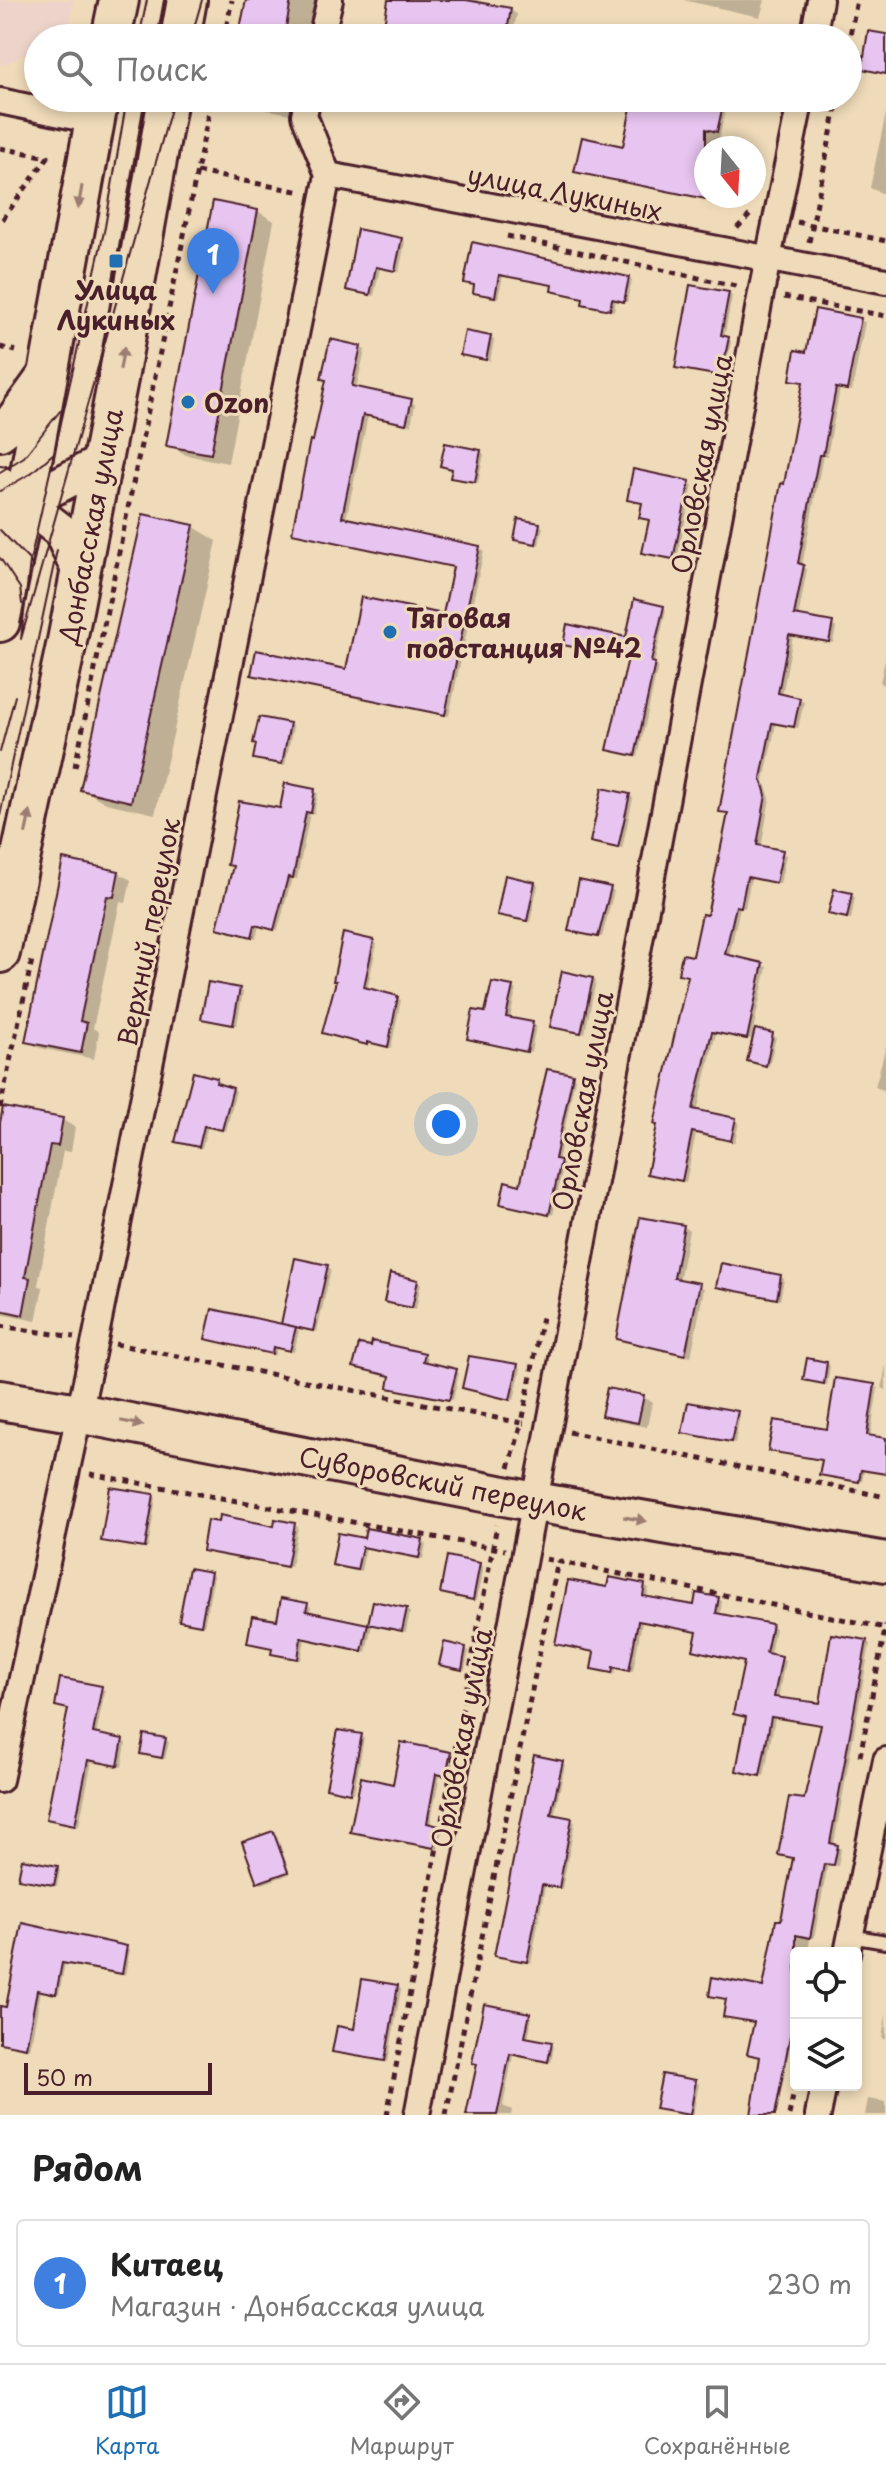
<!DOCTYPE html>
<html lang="ru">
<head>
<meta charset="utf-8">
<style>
  body { margin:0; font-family:"Playpen Sans",sans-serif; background:#f2f2f2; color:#222 }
  .controls { position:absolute; right:24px; bottom:24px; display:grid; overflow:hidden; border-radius:8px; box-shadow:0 4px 12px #0003 }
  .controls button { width:72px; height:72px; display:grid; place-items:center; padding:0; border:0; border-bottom:2px solid #e0e0e0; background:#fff; color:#222; font:40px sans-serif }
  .compass { position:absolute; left:694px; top:136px; width:72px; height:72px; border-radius:50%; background:#fff; box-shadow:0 4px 12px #0003; rotate:162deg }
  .scale { position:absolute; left:24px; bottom:20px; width:188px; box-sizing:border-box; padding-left:8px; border:4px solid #4a1f2b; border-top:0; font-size:22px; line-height:28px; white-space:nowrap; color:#4a1f2b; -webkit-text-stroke:6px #efdbb9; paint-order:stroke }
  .you { position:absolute; left:446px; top:1124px; width:28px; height:28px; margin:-20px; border:6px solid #fff; border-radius:50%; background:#1a73e8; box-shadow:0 0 0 12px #1a73e833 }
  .badge { display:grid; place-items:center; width:52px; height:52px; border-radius:50%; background:#1f6fb2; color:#fff; font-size:26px; font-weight:700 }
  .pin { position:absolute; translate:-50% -66px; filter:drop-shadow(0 2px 4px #0008) }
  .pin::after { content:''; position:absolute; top:42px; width:28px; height:24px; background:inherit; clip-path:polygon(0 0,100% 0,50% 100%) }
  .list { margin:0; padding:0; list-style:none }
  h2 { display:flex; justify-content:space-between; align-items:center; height:104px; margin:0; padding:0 32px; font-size:34px }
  h2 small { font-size:26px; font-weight:400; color:#767676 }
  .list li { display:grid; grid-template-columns:52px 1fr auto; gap:24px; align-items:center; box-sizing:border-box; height:128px; margin:0 16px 16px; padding:0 16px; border:2px solid #e0e0e0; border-radius:8px }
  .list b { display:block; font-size:30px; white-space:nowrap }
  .list p { margin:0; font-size:26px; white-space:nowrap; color:#767676 }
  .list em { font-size:26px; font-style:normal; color:#767676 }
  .icon { flex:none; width:44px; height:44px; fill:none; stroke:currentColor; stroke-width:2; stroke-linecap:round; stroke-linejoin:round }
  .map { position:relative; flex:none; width:886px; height:2115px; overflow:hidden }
  .search { position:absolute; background:#fff; box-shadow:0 4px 12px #0003; left:24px; right:24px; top:24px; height:88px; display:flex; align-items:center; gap:20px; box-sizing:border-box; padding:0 28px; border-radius:44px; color:#767676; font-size:30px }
  .sheet { height:248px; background:#fff }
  nav { display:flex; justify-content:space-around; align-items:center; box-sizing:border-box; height:112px; border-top:2px solid #e0e0e0; background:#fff; font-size:22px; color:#767676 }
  nav a { display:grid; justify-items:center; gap:4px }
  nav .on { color:#1f6fb2 }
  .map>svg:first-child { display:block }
</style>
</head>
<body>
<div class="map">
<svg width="886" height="2115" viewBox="0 0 886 2115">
  <rect width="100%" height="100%" fill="#efdbb9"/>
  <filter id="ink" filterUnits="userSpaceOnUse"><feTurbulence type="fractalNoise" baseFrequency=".0125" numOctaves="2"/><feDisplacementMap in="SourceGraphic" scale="16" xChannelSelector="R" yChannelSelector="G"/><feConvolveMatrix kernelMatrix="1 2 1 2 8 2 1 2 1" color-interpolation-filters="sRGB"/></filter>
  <g filter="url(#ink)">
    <polygon fill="#edd4ca" points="0,0 74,0 69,29 53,38 38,38 38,46 5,65 0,64"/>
    <g fill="#0003">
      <polygon points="248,0 317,0 310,38 240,38"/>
      <polygon points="391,0 478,0 477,4 510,10 517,14 512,38 384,38"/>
      <polygon points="683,0 765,0 760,17"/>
      <polygon points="237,98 299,98 295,115 253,107"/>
      <polygon points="617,98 681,98 726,109 717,148 706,148 706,196 749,196 747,207 580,173 625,148 634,103"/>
      <polygon points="886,113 886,195 870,188"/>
      <polygon points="257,211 274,221 228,463 186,455 169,445"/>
      <polygon points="402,240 405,242 399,272 380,268 374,296 352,291"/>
      <polygon points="474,245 628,278 632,280 627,302 616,300 614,311 588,305 585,298 554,286 503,276 498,298 478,294"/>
      <polygon points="728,294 732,296 724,338 731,341 725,377 681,369"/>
      <polygon points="816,311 865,322 852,391 840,389 827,456 823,455 802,566 807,569 798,618 836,627 833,643 793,636 782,696 804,702 798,728 776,724 764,781 770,798 761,848 786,855 780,884 751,878 745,908 740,907 729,957 767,967 753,1030 776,1037 769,1066 753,1063 754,1041 739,1033 737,1036 740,1038 716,1033 697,1112 739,1122 735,1142 696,1133 686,1182 650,1173 690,977 684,975 694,959 709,918 730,814 721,811 805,383 796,381 808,354"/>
      <polygon points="490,338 494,340 490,361 466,356"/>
      <polygon points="360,348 365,350 356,389 415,404 411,425 368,416 346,519 484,550 449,716 253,674 348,671 445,617 455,567 298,534"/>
      <polygon points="481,452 484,454 478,483 456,479"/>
      <polygon points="635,471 693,485 677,560 648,554 651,520 644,503 629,499"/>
      <polygon points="145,516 194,527 217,541 155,814 106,803 82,789"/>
      <polygon points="539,525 543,527 539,545 520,541"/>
      <polygon points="663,607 666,610 654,665 658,666 638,757 613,751 630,659 569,646 627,639"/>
      <polygon points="886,655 886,686 880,683"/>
      <polygon points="289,725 293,727 285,765 256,758"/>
      <polygon points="314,791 318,793 314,814 310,813 297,879 292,878 278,930 259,926 256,938 223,929 235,866 229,864 282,811"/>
      <polygon points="629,796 633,798 622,849 596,843"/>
      <polygon points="118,873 131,880 126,903 120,902 93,1028 99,1032 94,1059 40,1048 27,1041"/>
      <polygon points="535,883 538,885 530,922 503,916"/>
      <polygon points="610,889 614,891 602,937 574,932"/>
      <polygon points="835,892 855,897 851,919 834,915"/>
      <polygon points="373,942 377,944 367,990 401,1000 391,1048 371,1043 370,1045 328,1034"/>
      <polygon points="592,979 596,981 585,1033 556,1028"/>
      <polygon points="512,988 516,990 510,1019 536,1026 531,1052 473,1040 487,1014"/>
      <polygon points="240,990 243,992 237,1025 207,1020"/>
      <polygon points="886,1046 886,1091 875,1087"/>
      <polygon points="194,1075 217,1080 220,1082 219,1086 236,1091 226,1131 208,1126 202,1148 181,1143"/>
      <polygon points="572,1076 575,1078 558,1162 564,1164 553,1215 506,1205 521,1187"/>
      <polygon points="62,1120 75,1127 71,1152 63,1151 38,1285 43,1288 36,1321 0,1314 0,1133"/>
      <polygon points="684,1227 689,1230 679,1281 704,1288 691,1357 618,1338"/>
      <polygon points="327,1267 331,1269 317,1332 292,1326 299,1331 294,1352 277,1348 275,1355 211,1340 290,1328"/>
      <polygon points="392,1276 421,1283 416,1309 390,1303"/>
      <polygon points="781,1277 784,1279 780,1300 722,1288"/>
      <polygon points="424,1355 428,1357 426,1364 459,1373 453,1400 393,1389"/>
      <polygon points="827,1363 830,1366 827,1385 805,1379"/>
      <polygon points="886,1364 886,1390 882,1388"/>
      <polygon points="518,1366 521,1368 514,1400 464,1388"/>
      <polygon points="874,1386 878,1388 870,1438 886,1440 886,1474 864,1471 862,1482 825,1476 822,1474 824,1460 771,1450 829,1431"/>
      <polygon points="643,1397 652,1402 647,1427 611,1420 603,1415"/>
      <polygon points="737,1413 740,1415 735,1443 688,1434"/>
      <polygon points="153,1496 156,1498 148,1548 103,1540"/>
      <polygon points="294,1525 298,1527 291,1567 207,1552 276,1528"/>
      <polygon points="365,1540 422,1541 426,1543 423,1559 366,1547 361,1571 334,1564"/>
      <polygon points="480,1565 483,1567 477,1600 446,1594"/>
      <polygon points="210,1574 214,1576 204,1626 185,1622"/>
      <polygon points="611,1579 645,1586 649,1588 647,1598 696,1607 718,1599 722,1601 720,1615 775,1628 770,1655 785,1660 778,1699 821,1706 866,1642 870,1644 834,1844 841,1849 838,1866 828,1864 814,1938 810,1938 808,1953 796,1953 796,2014 777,2115 753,2115 762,2057 750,2053 755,2023 729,2018 728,2000 711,1995 764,1989 783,1923 794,1858 781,1854 806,1802 823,1726 775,1718 764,1776 738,1770 748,1717 736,1713 746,1662 699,1633 642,1622 633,1671 616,1668 615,1674 593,1668"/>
      <polygon points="375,1603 410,1612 406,1632 372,1625 366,1652 305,1639 301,1660 273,1653 279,1623 307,1605 311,1607 309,1614 370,1627"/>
      <polygon points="466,1649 469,1651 465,1670 445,1666"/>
      <polygon points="62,1680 105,1690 96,1736 126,1743 122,1767 92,1761 79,1825 52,1820 70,1709"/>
      <polygon points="361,1736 364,1738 354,1793 332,1789"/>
      <polygon points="165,1740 169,1742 165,1759 142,1753"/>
      <polygon points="450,1754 454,1756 450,1777 440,1775 430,1826 442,1830 438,1849 356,1833 394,1786"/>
      <polygon points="562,1763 565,1765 554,1817 575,1822 562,1889 545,1886 531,1963 500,1957 497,1955"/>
      <polygon points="273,1833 277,1836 290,1874 262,1884 259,1882"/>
      <polygon points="57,1868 60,1870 57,1886 24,1880"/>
      <polygon points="24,1926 130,1950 125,1975 65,1964 59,1994 41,1991 30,2049 0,2043 0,2008 7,2009"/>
      <polygon points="397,1987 401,1989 388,2062 334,2051"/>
      <polygon points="886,2014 886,2040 882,2038"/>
      <polygon points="529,2015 532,2017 528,2039 554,2046 551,2062 513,2055 503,2106 512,2110 511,2115 468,2115"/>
      <polygon points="695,2082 699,2084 693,2115 657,2108"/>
      <polygon points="868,2099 886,2102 886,2115 865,2115"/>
    </g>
    <g fill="#e8c5f0" stroke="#4a1f2b" stroke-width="2">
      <polygon points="246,0 291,0 284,38 238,38"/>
      <polygon points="388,0 466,0 511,8 506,38 382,38"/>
      <polygon points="868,31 886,34 886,74 862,69"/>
      <polygon points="633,98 691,98 723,105 717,132 706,129 706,199 574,172 582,137 623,146"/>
      <polygon points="213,201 258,210 211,454 166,446"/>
      <polygon points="357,229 402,238 395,271 376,267 370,295 346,290"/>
      <polygon points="472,242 629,277 624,302 612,299 610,310 582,304 583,298 551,291 552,285 499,275 495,297 473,293 474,285 464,283"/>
      <polygon points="690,285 729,292 721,335 729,337 721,376 675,368"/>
      <polygon points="815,309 861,318 847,390 836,388 823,455 819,455 798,563 804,565 794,615 833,622 829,642 789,635 778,693 800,698 794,727 772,723 761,778 766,795 757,845 783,850 776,883 747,877 741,907 736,906 725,954 763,963 747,1039 712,1032 693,1109 736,1118 731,1141 692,1132 682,1181 647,1174 657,1125 654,1124 688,976 678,974 682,954 693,956 702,914 707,915 728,813 719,812 781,483 784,484 803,382 790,380 795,350 806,352"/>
      <polygon points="465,331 491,336 486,360 460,355"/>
      <polygon points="330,339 361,346 352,386 412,399 406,424 363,415 342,517 480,546 445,715 251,675 256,650 346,669 361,597 443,614 453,567 292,533 310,440 313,441 326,380 321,379"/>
      <polygon points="445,443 481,450 475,482 450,478 452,469 440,466"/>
      <polygon points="633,469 690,481 673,559 642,553 649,520 639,518 642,503 627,500"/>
      <polygon points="143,514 194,525 131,802 80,790"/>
      <polygon points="518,519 540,523 536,544 514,540"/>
      <polygon points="634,599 664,606 651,662 655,663 635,756 607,750 628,658 563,645 567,624 626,637"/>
      <polygon points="259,717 290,723 282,764 253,759 256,744 253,743"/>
      <polygon points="285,783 315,789 311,813 306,812 293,878 288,877 274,930 255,925 252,937 217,928 233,866 227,865 239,801 280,808"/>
      <polygon points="602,788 630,794 618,848 590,842"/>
      <polygon points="63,859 119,871 114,897 107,896 80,1021 87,1023 81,1053 25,1042"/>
      <polygon points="505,875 535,882 527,921 497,915"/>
      <polygon points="579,880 611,887 598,937 568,931"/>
      <polygon points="834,889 852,893 847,918 828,914"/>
      <polygon points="343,933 374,940 364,987 398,996 388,1047 367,1042 367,1045 322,1033 336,981 333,981"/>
      <polygon points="562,971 593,978 581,1033 550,1027"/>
      <polygon points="208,982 240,988 233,1025 201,1019"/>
      <polygon points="492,982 513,986 506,1017 533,1022 527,1052 467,1039 473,1010 485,1012"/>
      <polygon points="755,1029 773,1033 766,1066 747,1061"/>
      <polygon points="547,1069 573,1074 555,1159 561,1160 549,1215 500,1204 505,1181 520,1185"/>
      <polygon points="193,1072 217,1078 216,1083 233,1088 222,1130 204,1126 199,1147 175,1142"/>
      <polygon points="3,1107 63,1118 58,1146 50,1145 25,1277 30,1278 23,1315 0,1310 0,1123"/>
      <polygon points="640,1217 684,1225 674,1278 700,1283 685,1355 616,1339"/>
      <polygon points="295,1258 328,1265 313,1331 281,1324"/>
      <polygon points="721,1263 781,1275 777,1299 716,1287"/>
      <polygon points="390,1273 418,1280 412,1308 384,1302"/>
      <polygon points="212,1309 296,1327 290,1351 273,1347 272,1354 205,1339"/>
      <polygon points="372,1341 425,1353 423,1361 457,1369 449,1400 388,1388 390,1376 353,1367 359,1344 371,1346"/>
      <polygon points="469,1356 518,1364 510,1400 462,1388"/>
      <polygon points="807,1358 827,1362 824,1384 803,1380"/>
      <polygon points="835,1378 875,1384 867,1435 886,1438 886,1474 861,1470 859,1482 819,1475 822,1460 768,1451 774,1420 827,1429"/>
      <polygon points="607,1388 644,1395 638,1423 601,1416"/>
      <polygon points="688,1402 738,1411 731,1442 682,1433"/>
      <polygon points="110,1487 154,1494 145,1548 101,1541"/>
      <polygon points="220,1515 274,1526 275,1519 295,1523 287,1567 202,1551 207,1520 219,1522"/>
      <polygon points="366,1528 423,1539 419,1558 362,1547 357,1570 332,1565 338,1533 364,1538"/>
      <polygon points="447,1556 480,1563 473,1600 440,1593"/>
      <polygon points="189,1568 211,1572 201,1625 179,1621"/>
      <polygon points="609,1577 645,1584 643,1596 694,1605 696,1593 719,1597 716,1613 772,1624 766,1653 782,1656 774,1697 820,1703 831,1634 867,1640 830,1843 838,1845 834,1865 824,1864 810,1938 796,1935 796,2005 775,2115 751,2115 760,2057 747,2054 754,2022 723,2017 726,1999 709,1996 712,1977 763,1987 776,1920 781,1920 793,1858 778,1855 789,1797 804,1799 821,1725 771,1717 760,1776 736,1771 746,1717 733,1714 744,1662 693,1650 697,1632 638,1621 629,1671 613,1667 612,1673 591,1669 594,1652 555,1644 568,1580 607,1587"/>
      <polygon points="281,1598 308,1603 306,1611 368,1624 362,1651 301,1638 298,1659 271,1654 272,1648 247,1643 252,1616 277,1620"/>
      <polygon points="373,1601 407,1608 402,1631 368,1624"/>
      <polygon points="444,1642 466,1647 462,1670 439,1665"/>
      <polygon points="60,1678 102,1686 93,1733 123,1739 118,1766 88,1760 75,1825 46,1819 68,1709 55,1706"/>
      <polygon points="338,1730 362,1734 350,1793 326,1788"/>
      <polygon points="144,1734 166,1738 162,1758 140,1754"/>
      <polygon points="401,1742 451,1752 446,1776 436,1774 427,1823 439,1826 434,1848 350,1832 361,1777 393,1784"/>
      <polygon points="534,1755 563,1761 551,1814 572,1818 559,1888 542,1885 527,1962 494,1956"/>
      <polygon points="273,1831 288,1872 257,1883 242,1842"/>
      <polygon points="22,1859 58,1866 54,1885 18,1879"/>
      <polygon points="22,1923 127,1946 122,1974 62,1963 56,1994 37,1990 26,2048 0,2043 0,2006 6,2007"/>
      <polygon points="362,1979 398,1985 385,2061 332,2052 337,2026 354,2029"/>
      <polygon points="484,2004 530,2013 525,2037 552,2042 548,2062 510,2054 497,2115 466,2115 477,2064 472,2063"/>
      <polygon points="662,2074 696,2080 690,2115 655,2109"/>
    </g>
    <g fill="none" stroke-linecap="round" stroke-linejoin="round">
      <defs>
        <polyline id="service" points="850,1936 886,1942"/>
        <g id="minor">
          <polyline points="321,38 330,0"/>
          <polyline points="813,38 820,0"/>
          <polyline points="0,101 94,121"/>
          <polyline points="328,175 886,281"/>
          <polyline points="0,1780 95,1340 328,175 304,115 308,98"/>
          <polyline points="847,1953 886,1760"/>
          <polyline points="417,2115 549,1428 761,293 801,98"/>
          <polyline points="818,2115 824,2085"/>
        </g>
        <g id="secondary">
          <polyline points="0,433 8,427 47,373"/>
          <polyline points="0,484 61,531 80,572"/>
          <polyline points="0,516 102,462"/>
        </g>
        <g id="primary">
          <polyline points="111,38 119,0"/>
          <polyline points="180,38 187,0"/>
          <polyline points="0,622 26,494 99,98"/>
          <polyline points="0,953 66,646 118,379 168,98"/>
          <polyline points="0,1400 78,1413 535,1502 886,1562"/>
        </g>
      </defs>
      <use href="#service" stroke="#4a1f2b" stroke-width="18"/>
      <use href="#minor" stroke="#4a1f2b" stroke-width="30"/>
      <use href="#secondary" stroke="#4a1f2b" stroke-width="40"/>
      <use href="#primary" stroke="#4a1f2b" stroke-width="44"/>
      <g stroke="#4a1f2b" stroke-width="5" stroke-dasharray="6 6" stroke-linecap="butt">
        <polyline points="224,38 232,0"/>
        <polyline points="848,45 857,0"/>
        <polyline points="0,148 48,157 0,223"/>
        <polyline points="197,172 302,192"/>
        <polyline points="797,222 886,241"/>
        <polyline points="737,228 752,213"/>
        <polyline points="507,236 740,287"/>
        <polyline points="809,242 838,98"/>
        <polyline points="784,297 886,316"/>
        <polyline points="0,347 16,351"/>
        <polyline points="75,767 212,98"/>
        <polyline points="0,1108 32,960"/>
        <polyline points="0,1326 74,1337"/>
        <polyline points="115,1344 522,1423 542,1317"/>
        <polyline points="569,1432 886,1497"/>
        <polyline points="509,1468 522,1423 524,1423"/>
        <polyline points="90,1474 505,1550"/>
        <polyline points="546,1559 886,1628"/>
        <polyline points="860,1756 886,1625"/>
        <polyline points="387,2115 497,1525"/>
        <polyline points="446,2115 558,1561"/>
        <polyline points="789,2115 796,2082"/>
      </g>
      <use href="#service" stroke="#efdbb9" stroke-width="12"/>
      <use href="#minor" stroke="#efdbb9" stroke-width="24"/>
      <use href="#secondary" stroke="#efdbb9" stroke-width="34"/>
      <use href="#primary" stroke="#efdbb9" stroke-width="38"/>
      <g stroke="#4a1f2b" stroke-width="2">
        <polyline points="139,38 147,0"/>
        <polyline points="157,38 164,0"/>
        <polyline points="191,38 202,0"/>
        <polyline points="127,98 105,227 30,561 21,639 174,98"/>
        <polyline points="113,280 145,98"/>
        <polyline points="0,472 24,457 60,411"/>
        <polyline points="0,491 30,474 54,453"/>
        <polyline points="0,530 30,561 33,568"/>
        <polyline points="0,558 20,588 22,604"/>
        <polyline points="0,752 15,696"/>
        <polyline points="0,816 57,550"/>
      </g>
    </g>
    <defs><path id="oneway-solid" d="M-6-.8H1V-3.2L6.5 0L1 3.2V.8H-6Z" transform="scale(2)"/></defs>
    <g fill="#9c7d72">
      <use href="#oneway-solid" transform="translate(80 197) rotate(100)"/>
      <use href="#oneway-solid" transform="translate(122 358) rotate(-80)"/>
      <use href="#oneway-solid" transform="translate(28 822) rotate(-78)"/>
      <use href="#oneway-solid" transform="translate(132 1423) rotate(11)"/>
      <use href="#oneway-solid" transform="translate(635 1519) rotate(10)"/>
    </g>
  </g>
  <g fill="#1f6fb2" stroke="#efdbb9" stroke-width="3">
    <rect x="108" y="253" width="16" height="16" rx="4"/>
    <circle cx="188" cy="402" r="8"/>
    <circle cx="390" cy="632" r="8"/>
  </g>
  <g text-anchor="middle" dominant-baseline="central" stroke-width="6" stroke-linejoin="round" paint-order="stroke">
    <g font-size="26" fill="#4a1f2b" stroke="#efdbb9">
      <text transform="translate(565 192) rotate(11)">улица Лукиных</text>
      <text transform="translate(701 464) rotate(-79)">Орловская улица</text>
      <text transform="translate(90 526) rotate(-79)">Донбасская улица</text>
      <text transform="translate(148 932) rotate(-79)">Верхний переулок</text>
      <text transform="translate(582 1101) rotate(-79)">Орловская улица</text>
      <text transform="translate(443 1483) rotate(11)">Суворовский переулок</text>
      <text transform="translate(461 1738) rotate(-79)">Орловская улица</text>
    </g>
    <g font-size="26" font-weight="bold" fill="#4a1f2b" stroke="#efdbb9" text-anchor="start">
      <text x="116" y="289" text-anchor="middle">Улица<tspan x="116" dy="30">Лукиных</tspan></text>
      <text x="204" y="402">Ozon</text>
      <text x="406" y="617">Тяговая<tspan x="406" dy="30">подстанция №42</tspan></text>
    </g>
  </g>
</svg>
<div class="controls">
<button><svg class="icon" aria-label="locate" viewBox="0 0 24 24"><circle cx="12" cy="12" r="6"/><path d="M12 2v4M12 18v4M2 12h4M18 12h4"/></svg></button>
<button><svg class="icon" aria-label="layers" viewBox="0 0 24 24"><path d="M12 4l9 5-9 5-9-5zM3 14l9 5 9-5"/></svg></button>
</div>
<svg class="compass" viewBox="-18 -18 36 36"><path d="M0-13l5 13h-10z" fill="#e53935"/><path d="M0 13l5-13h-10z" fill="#767676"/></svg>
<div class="scale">50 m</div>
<div class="you"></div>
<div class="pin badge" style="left:213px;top:294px;background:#3f7fe0">1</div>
<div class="search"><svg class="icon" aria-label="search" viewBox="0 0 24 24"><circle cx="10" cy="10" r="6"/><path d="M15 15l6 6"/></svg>Поиск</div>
</div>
<section class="sheet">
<h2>Рядом<small></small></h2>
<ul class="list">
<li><span class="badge" style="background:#3f7fe0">1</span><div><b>Китаец</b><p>Магазин · Донбасская улица</p></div><em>230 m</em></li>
</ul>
</section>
<nav>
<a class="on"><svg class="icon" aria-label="map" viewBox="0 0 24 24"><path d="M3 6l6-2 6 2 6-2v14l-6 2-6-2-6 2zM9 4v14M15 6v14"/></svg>Карта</a>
<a><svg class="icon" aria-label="directions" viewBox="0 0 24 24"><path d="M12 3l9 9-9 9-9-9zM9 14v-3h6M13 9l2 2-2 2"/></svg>Маршрут</a>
<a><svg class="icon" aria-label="saved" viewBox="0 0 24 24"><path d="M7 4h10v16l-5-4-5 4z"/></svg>Сохранённые</a>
</nav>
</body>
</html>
